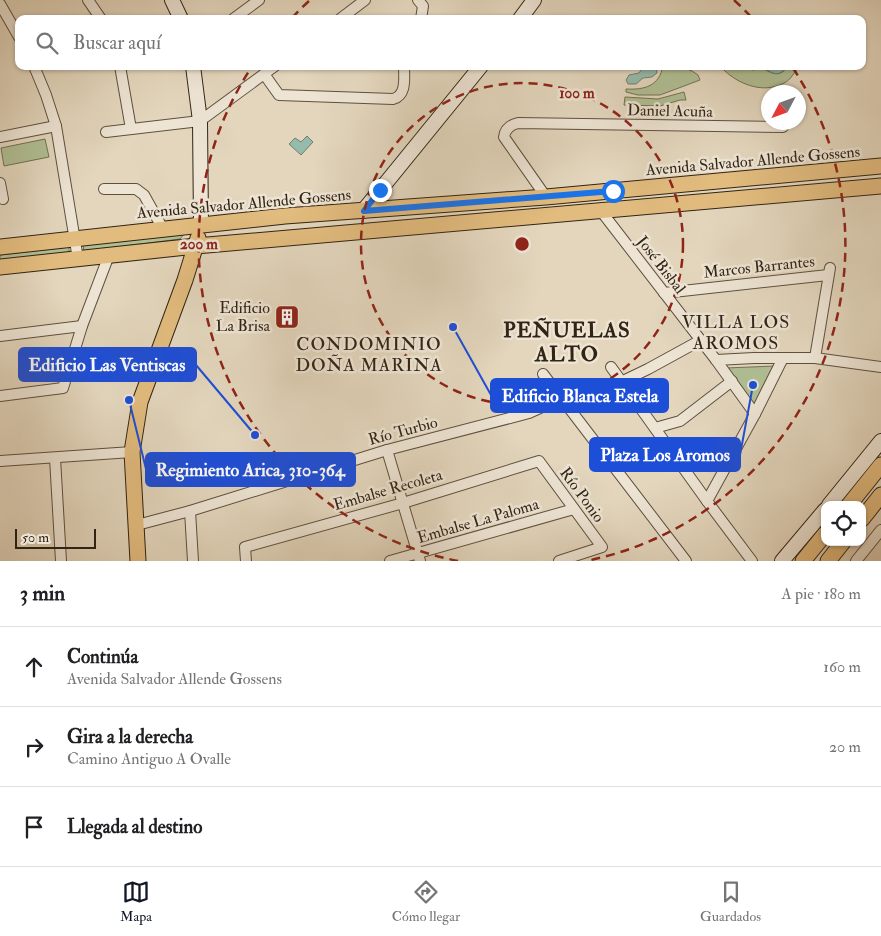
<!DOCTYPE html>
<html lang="es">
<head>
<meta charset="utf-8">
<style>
  body { margin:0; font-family:"IM FELL Double Pica",serif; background:#f2f2f2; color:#202124 }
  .controls { position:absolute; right:15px; bottom:15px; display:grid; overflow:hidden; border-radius:10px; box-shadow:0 1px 4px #0004 }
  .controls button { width:45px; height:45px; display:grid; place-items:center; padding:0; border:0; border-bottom:1px solid #e0e0e0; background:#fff; color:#202124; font:25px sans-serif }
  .compass { position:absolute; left:761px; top:85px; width:45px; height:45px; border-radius:50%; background:#fff; box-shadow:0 1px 4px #0004; rotate:229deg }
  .scale { position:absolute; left:15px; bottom:12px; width:81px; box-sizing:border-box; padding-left:5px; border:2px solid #312415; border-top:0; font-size:14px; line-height:18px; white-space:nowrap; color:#312415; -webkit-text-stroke:4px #ede4d4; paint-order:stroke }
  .stop { position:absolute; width:15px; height:15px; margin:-11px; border:4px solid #1a73e8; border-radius:50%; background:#fff }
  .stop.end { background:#1a73e8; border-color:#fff; box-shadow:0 1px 5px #0008 }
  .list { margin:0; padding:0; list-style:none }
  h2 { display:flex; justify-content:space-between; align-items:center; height:65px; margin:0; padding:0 20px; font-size:21px }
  h2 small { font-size:16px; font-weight:400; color:#757577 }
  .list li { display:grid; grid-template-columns:32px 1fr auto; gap:15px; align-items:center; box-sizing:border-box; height:80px; padding:0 20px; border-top:1px solid #e0e0e0 }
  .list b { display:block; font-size:19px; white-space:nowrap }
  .list p { margin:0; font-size:16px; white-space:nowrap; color:#757577 }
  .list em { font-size:16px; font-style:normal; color:#757577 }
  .icon { flex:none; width:28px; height:28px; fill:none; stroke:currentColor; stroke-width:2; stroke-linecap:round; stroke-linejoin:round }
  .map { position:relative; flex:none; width:881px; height:561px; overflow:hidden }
  .search { position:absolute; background:#fff; box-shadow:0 1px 4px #0004; left:15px; right:15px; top:15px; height:55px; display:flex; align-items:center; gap:12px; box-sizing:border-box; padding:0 18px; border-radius:10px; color:#757577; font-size:19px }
  .sheet { height:305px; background:#fff }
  nav { display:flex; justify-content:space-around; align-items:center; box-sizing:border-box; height:70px; border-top:1px solid #e0e0e0; background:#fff; font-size:14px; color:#757577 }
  nav a { display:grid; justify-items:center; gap:2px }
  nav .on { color:#111827 }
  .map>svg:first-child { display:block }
</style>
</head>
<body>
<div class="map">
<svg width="881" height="561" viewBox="0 0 881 561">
  <rect width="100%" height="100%" fill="#e3d6bd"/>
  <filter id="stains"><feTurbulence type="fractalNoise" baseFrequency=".004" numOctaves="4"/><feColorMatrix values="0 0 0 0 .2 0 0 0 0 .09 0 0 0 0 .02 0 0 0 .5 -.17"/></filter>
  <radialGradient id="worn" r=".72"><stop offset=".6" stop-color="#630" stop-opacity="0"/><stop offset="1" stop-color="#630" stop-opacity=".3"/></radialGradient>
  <g fill="#b0be93" stroke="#707154">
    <path d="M 663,66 L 680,66 L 692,71 L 698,75 L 700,80 L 660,95 L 638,95 L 626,92 L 626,89 C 645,90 659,86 663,66 Z"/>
    <path d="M 720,66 L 748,66 L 753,70 L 762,68 C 770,72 776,77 784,71 L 784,66 L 800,66 C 794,72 791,80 784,83 C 762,95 735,83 720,66 Z"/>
    <polygon points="684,92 686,100 680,100 660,106 624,105 625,97 658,99"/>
    <polygon points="45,139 49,157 4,166 1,148"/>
    <polygon points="185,233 180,239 84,251 83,245"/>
    <polygon points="69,247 69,253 0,261 0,255"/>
    <polygon points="775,366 759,403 753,404 726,368"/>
  </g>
  <g fill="#96baab" stroke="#6e7e6f">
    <polygon points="644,66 656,66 657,73 652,77 643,78 636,84 628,84 626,80 629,75 639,73"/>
    <path d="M 748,66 L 784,66 L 784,69 C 778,78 770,72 763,67 L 753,70 Z"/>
    <polygon points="307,136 313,142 301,155 289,144 295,138 301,142"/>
  </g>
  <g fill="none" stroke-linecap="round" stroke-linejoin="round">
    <defs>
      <g id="street">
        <polyline points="88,0 101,19"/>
        <polyline points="418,0 423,6 421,19"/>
        <polyline points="0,4 19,37"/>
        <polyline points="233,19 259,0"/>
        <polyline points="340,19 365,0"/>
        <polyline points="34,66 46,95 56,126 78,259"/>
        <polyline points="120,66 131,129"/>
        <path d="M 264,74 L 279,95 L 393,99 C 407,95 404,78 404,66"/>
        <polyline points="106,132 200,121 275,66"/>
        <polyline points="0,137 56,126"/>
        <polyline points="0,183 3,199"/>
        <polyline points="104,189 136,189 144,195 163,229"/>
        <path d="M 546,197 L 504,137 C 505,129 510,125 518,123 L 783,127"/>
        <polyline points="601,211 716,360 755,414"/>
        <polyline points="664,293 828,275"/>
        <polyline points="0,336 82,326"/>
        <polyline points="815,358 830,268"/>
        <polyline points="716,360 754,358 815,358 881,367"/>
        <polyline points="611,367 707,501 752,561"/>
        <polyline points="543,374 686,561"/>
        <polyline points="621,382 648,369 701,340"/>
        <polyline points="0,396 63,388 82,326 109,255"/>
        <polyline points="655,428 680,421 732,381"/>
        <polyline points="387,450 420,561"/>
        <polyline points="55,458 61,561"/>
        <polyline points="0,461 132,452"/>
        <polyline points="707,501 755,414 783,358"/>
        <polyline points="190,511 193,561"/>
        <polyline points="137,525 190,511 387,450 529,413 540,408 558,394"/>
        <polyline points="246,561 245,547 403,503 539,461 602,547 559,561"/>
        <polyline points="390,561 574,509"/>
        <polyline points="856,561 881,530"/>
      </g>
      <g id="secondary">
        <polyline points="172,0 181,19"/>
        <polyline points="520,19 534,0"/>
        <polyline points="193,66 200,121 201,224"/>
        <polyline points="363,211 481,66"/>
        <polyline points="829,505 881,441"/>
        <polyline points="782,561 825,510"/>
      </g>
      <g id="primary">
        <polyline points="0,247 285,216 546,197 881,166"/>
        <polyline points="0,267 196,246 881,186"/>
        <polyline points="849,505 881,465"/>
        <polyline points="862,519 881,495"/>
        <polyline points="138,561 132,452 140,402 185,280 198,238"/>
        <polyline points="803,561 825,534"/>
        <polyline points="828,561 843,542"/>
      </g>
    </defs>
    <use href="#street" stroke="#5e503f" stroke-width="12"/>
    <use href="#secondary" stroke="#312415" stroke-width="16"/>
    <use href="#primary" stroke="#312415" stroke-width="17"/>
    <use href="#street" stroke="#ede4d4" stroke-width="10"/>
    <use href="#secondary" stroke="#ede4d4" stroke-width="14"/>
    <use href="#primary" stroke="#e2bb7e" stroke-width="15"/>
  </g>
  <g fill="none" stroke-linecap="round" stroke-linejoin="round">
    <polyline stroke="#1a73e8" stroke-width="6" points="380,190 364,211 613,191"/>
  </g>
  <g fill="none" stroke="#8f2418" stroke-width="2.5" stroke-dasharray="9 6">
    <circle cx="522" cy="244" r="161"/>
    <path d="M458 561A323 323 0 0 1 251 68M292 18A323 323 0 0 1 310 0M734 0A323 323 0 0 1 752 18M793 68A323 323 0 0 1 586 561"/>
  </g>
  <defs>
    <symbol id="building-square" viewBox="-11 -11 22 22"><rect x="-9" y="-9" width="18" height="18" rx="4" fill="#8f2418" stroke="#ede4d4"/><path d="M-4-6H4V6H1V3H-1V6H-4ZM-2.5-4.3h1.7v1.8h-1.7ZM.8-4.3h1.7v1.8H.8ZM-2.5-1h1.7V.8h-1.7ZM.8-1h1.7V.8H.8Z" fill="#fff"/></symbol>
  </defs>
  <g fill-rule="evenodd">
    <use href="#building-square" x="273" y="303" width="28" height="28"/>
  </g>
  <g text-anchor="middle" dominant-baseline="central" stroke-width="5" stroke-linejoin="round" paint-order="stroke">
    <g font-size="16" fill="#312415" stroke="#ede4d4">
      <text transform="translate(670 111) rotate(1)">Daniel Acuña</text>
      <text transform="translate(753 161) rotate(-5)">Avenida Salvador Allende Gossens</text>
      <text transform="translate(244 204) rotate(-5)">Avenida Salvador Allende Gossens</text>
      <text transform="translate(661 265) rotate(52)">José Bisbal</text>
      <text transform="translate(759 267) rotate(-6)">Marcos Barrantes</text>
      <text transform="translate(403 431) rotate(-15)">Río Turbio</text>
      <text transform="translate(388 490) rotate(-16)">Embalse Recoleta</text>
      <text transform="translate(582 495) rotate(54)">Río Ponio</text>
      <text transform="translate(478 521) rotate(-16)">Embalse La Paloma</text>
    </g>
    <g font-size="16" fill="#312415" stroke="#ede4d4" text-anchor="end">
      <text x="270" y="308">Edificio<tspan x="270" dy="18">La Brisa</tspan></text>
    </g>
    <g font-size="18" letter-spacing="1" fill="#312415" stroke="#ede4d4">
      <text x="736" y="322">VILLA LOS<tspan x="736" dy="21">AROMOS</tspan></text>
      <text x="369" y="344">CONDOMINIO<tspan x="369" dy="21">DOÑA MARINA</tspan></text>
    </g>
    <g font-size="21" font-weight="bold" letter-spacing="1" fill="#312415" stroke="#ede4d4">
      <text x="567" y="330">PEÑUELAS<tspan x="567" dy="24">ALTO</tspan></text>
    </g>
  </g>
  <circle cx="522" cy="244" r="8" fill="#8f2418" stroke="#ede4d4" stroke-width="2.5"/>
  <g font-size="15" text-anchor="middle" font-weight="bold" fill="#8f2418" stroke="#ede4d4" stroke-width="5" stroke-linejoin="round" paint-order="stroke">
    <text x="577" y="98">100 m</text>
    <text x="199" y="249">200 m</text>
  </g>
  <path fill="none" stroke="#1d4ed8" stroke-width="2" d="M255 435L196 365M453 327L491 395M753 385L740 455M129 400L146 469"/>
  <g fill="#1d4ed8" stroke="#ede4d4" stroke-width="2">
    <circle cx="255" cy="435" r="5"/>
    <circle cx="453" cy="327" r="5"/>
    <circle cx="753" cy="385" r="5"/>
    <circle cx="129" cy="400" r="5"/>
  </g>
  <g fill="#1d4ed8" stroke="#1d4ed8" stroke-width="2">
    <rect x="19" y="348" width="177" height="33" rx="5"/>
    <rect x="491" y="379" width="177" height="33" rx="5"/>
    <rect x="590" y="438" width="150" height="33" rx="5"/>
    <rect x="146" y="453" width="209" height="33" rx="5"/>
  </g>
  <g font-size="18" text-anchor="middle" font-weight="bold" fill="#fff">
    <text x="107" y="371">Edificio Las Ventiscas</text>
    <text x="580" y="402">Edificio Blanca Estela</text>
    <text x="665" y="461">Plaza Los Aromos</text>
    <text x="250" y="476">Regimiento Arica, 310-364</text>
  </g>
  <rect width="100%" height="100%" filter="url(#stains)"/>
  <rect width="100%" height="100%" fill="url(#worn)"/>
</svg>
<div class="controls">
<button><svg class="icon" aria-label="locate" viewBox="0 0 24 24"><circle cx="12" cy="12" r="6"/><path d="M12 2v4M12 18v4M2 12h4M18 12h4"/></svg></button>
</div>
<svg class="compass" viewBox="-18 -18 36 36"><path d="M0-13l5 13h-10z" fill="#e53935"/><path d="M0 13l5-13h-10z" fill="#757577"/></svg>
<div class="scale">50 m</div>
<div class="stop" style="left:613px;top:191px"></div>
<div class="stop end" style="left:380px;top:190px"></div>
<div class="search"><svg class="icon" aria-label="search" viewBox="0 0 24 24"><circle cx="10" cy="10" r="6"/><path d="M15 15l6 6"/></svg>Buscar aquí</div>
</div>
<section class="sheet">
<h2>3 min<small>A pie · 180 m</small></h2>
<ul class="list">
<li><svg class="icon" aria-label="ahead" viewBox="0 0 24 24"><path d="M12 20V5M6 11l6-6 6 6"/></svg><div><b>Continúa</b><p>Avenida Salvador Allende Gossens</p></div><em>160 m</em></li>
<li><svg class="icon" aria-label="right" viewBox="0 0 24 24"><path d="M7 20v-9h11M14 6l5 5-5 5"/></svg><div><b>Gira a la derecha</b><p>Camino Antiguo A Ovalle</p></div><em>20 m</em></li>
<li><svg class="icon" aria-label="arrive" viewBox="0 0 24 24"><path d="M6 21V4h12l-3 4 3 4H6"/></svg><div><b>Llegada al destino</b></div></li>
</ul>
</section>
<nav>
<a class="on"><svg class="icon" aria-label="map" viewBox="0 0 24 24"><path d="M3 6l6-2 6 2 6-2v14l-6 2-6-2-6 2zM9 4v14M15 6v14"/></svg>Mapa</a>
<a><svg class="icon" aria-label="directions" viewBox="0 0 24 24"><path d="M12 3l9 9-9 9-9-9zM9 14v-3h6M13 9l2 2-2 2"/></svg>Cómo llegar</a>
<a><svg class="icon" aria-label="saved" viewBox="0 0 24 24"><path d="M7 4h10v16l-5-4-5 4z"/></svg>Guardados</a>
</nav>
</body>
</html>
